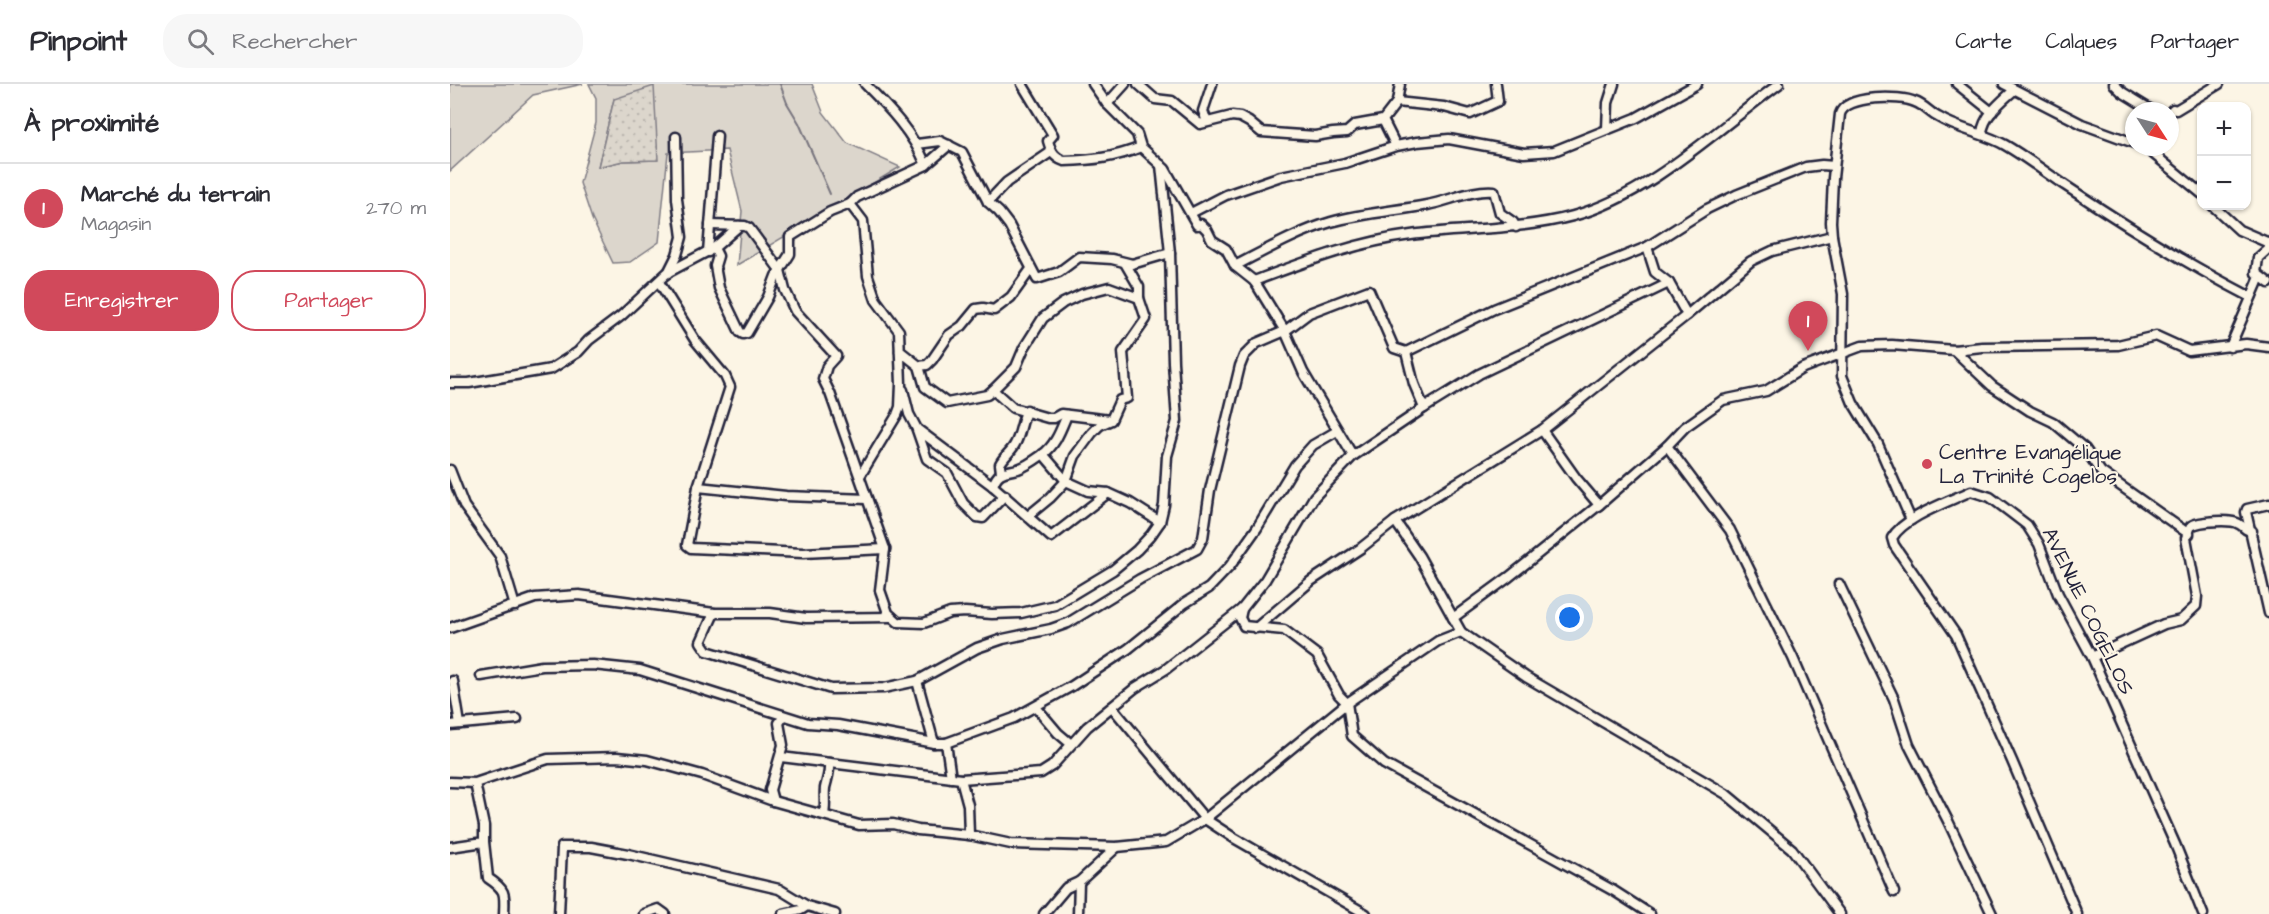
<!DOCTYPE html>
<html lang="fr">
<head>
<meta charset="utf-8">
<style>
  body { margin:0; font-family:"Architects Daughter",sans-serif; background:#f7f7f7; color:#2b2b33 }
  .controls { position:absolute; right:18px; top:18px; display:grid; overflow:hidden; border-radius:12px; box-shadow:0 2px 4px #0004 }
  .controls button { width:54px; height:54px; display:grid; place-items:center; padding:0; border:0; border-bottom:2px solid #e1e1e2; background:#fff; color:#2b2b33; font:30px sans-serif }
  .compass { position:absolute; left:1675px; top:18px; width:54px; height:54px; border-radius:50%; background:#fff; box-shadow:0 2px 4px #0004; rotate:126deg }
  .you { position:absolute; left:1120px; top:534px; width:21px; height:21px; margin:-15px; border:4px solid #fff; border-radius:50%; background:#1a73e8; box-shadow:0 0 0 9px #1a73e833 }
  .badge { display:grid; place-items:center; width:39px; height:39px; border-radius:50%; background:#d1495b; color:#fff; font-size:20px; font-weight:700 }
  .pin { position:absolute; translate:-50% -50px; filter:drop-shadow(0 2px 3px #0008) }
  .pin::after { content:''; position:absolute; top:32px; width:21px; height:18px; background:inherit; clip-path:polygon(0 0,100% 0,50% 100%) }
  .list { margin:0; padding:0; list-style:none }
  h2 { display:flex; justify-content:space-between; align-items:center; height:78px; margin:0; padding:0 24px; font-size:26px }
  h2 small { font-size:20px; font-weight:400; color:#7c7c81 }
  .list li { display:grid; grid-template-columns:39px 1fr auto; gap:18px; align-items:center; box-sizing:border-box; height:90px; padding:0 24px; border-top:2px solid #e1e1e2 }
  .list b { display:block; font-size:22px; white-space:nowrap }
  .list p { margin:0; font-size:20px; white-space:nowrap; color:#7c7c81 }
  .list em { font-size:20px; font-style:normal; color:#7c7c81 }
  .actions { display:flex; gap:12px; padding:18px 24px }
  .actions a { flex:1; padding:14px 0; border:2px solid #d1495b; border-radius:24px; text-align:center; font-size:21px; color:#d1495b }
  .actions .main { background:#d1495b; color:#fff }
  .icon { flex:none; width:33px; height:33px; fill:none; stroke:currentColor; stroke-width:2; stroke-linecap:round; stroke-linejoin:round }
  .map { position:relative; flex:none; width:1819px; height:830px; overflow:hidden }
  header { display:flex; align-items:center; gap:36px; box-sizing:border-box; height:84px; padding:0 30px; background:#fff; border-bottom:2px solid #e1e1e2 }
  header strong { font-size:28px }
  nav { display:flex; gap:33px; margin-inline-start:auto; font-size:21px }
  .search { width:420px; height:54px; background:#f7f7f7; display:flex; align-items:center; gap:15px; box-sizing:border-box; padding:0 21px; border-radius:24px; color:#7c7c81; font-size:22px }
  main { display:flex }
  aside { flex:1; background:#fff }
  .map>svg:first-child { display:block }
</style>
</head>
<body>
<header>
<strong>Pinpoint</strong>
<div class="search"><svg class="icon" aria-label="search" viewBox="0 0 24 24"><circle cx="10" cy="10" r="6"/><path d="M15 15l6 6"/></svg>Rechercher</div>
<nav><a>Carte</a><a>Calques</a><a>Partager</a></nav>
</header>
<main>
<aside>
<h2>À proximité<small></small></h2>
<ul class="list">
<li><span class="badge">1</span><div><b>Marché du terrain</b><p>Magasin</p></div><em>270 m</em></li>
</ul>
<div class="actions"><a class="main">Enregistrer</a><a>Partager</a></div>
</aside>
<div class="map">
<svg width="1819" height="830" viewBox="0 0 1819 830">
  <defs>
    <pattern id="garden-dots" width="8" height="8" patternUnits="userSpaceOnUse" patternTransform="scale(1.5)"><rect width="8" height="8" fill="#dcd6cc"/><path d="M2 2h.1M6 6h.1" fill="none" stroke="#bcb7b0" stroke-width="1.8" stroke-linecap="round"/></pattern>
  </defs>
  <rect width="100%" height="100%" fill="#fcf5e5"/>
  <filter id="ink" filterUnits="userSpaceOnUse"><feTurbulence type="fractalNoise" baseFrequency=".0167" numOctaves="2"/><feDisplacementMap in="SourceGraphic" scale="12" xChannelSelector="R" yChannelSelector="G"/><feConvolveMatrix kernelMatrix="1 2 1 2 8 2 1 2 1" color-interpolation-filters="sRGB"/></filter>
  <g filter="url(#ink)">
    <g fill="#dcd6cc" stroke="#7f7c84" stroke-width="1.5" fill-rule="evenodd">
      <polygon points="0,0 133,0 83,11 0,87"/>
      <path d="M 139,0 L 362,0 L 373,28 L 397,59 L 450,83 L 287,181 L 292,127 L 277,66 L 218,69 L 209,158 L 180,178 L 163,179 L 142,135 L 130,99 L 146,39 L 146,14 ZM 164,15 L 207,76 L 173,77 L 148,83 Z"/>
    </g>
    <polygon fill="url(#garden-dots)" stroke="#7f7c84" stroke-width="1.5" points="204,2 208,76 173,77 148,83 164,15"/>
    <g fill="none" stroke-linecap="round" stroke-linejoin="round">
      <polyline stroke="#78757e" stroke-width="2" points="330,0 337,19 349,39 380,110"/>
      <defs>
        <g id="minor">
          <path d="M 415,0 C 439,24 463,49 476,81"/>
          <path d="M 572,0 L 603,51 L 598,57 C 601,67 603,73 614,77 C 643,76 664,74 691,63"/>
          <polyline points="643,0 657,20 687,50 691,63 715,85 747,141 751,140 757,146 762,156 776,165 785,182 804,197 808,203 835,247 853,288 903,372"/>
          <polyline points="688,0 705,15 722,17 750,40 782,32 790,33 799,38 811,48 865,52 883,49 897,48 905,41 933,36"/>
          <polyline points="1507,0 1542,28"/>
          <polyline points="1554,0 1632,40 1684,59"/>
          <polyline points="1664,0 1672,8 1703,27"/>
          <polyline points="947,18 994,23 1020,30 1048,17 1046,0"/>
          <polyline points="657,20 675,0"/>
          <polyline points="1720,28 1723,25 1726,26 1769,0"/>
          <polyline points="757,38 753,27 762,0"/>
          <polyline points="1157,45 1158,19 1164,0"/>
          <path d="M 1532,49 C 1534,31 1551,18 1564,6"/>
          <polyline points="467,60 490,57 512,68 538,118 549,128 559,141 587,195 609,188 629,173 662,175 682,180 720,169"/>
          <polyline points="946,62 933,36 947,18 950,0"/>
          <polyline points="1695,63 1752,110"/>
          <polyline points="538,118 557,98 601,68"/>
          <polyline points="400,120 413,137 418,192 426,216 449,247 451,300 450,323 447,331 410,392"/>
          <polyline points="1763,122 1789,146 1819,159"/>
          <polyline points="741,129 776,111 831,92 895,79 946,62 967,58 999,55 1074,69 1104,67 1186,34 1247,0"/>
          <polyline points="260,141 295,142 299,144 330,186 335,206 345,227 386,272 377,282 373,295 380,309 435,465 430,506 438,529 448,538 474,539 500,529 515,528 542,530 571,529 605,521 663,486 687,466 701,451 710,438 714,421 717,372 727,337 723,278 720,169 711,81"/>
          <polyline points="1197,163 1205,188 1219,199 1237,231"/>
          <polyline points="264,164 268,172 265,182 269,204 290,248 293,250 297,249 318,213 326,192 340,170 340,153 380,128 400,120 407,113 476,81 499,61"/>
          <polyline points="1819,164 1808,174 1806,189 1819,199"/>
          <polyline points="258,168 267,52"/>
          <path d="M 785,182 C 816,166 847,148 881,138 C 913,129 945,127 977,121 C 999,117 1022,105 1044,107 L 1050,129 L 1063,138 L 1066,143"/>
          <polyline points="218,189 227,171 232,153 227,115 226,53"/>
          <path d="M 804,197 C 855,178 906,158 961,151 C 1015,144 1071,146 1123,132 C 1200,111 1266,46 1329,0"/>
          <polyline points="209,198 245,256 275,292 280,303 248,403 237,461 241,464 353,469 435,465"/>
          <polyline points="1780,263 1810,193"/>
          <polyline points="1504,266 1542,302 1580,327 1603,338 1635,365 1651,388 1739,450"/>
          <polyline points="450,267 469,282 475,303 497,319 537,311 543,306 566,283 574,264 593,234 613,219 632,210 659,203 689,214"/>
          <polyline points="956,268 964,300 974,324"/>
          <polyline points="469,282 477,281 482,276 499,251 512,242 526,225 533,224 544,226 561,213 581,185"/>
          <polyline points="0,299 19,299 101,285 128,268 139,256 171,232 217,189 264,164 289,142"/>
          <polyline points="453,306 459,330 467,345 543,402 601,453 658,409"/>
          <polyline points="543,306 563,324 598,334 604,334 611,330 660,336"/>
          <polyline points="467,346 477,375 497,389 513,419 527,433 533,434 555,411"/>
          <polyline points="1092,346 1126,394 1149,421"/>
          <polyline points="1217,362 1280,446 1343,574 1444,808"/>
          <polyline points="593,370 616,397 638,407 658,409 680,419 710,438"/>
          <polyline points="0,386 14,422 50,472 65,522"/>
          <path d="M 551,388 L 550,380 C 554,372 561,368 565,360 C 571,350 571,337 577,326"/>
          <path d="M 543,402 C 547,387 555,388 568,385 C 577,382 585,376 592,371 C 606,361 611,345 617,331"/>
          <polyline points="248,403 336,412 417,415"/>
          <polyline points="1819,420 1797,425 1796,428 1819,529"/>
          <polyline points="578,432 600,414 616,397 625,372 642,349 650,341 661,336 670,316 677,314 673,268 696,235 689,214 689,203 675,179"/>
          <path d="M 1461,436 L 1428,360 L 1403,319 L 1392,292 L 1393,210 L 1382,152 L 1381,138 L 1383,94 L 1390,30 C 1396,11 1450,11 1465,18 C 1474,21 1480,29 1488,33 C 1509,46 1534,49 1555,61 C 1576,73 1596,89 1616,102 C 1676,142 1737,180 1801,213"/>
          <polyline points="945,437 969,472 1011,548 1076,593 1276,710 1342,765 1390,830"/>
          <polyline points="1389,500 1444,615 1459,661 1498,737 1542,830"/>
          <polyline points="792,525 790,534 794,542 834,546 867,571 889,611 897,619 902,652 934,680 1164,807 1200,830"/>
          <polyline points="264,529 251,558 257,567 381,605 434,604 467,597 527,564 553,555 601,545 618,539 690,495 747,465 753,454 760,406 790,282 794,272 807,259 835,247 859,229 919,206 944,264 956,268 1044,225 1197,163 1257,125 1286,111 1356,83 1372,81 1384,82"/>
          <polyline points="1003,534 1059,493 1149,421 1217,362 1235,343 1273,316 1316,307 1353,284 1412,262 1442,261 1504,266 1532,263 1668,261 1706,252 1739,267 1796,260 1819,263"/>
          <polyline points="0,544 85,514 129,511 264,529 320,529 356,534 442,533"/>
          <polyline points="806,544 861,497 911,464 945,437 1092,346 1237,231 1301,177 1322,167 1382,152"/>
          <path d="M 1642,573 L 1714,540 L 1731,536 L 1746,522 L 1747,512 L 1736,454 L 1741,442 C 1749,437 1781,435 1789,440 C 1795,443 1795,447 1802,447"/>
          <polyline points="31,592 92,582 143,581 190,586 358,639 388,641 484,659 496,659 564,634 622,602 678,565 735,519 759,504 780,482 807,444 845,381 863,361 887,347"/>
          <polyline points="3,597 10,640"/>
          <polyline points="467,597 484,659"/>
          <polyline points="586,623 608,649 621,660"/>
          <polyline points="662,623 755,735 784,754 916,830"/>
          <polyline points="0,641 67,635"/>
          <polyline points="496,659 501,694"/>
          <polyline points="331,673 511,695 591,689 602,682 637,643 685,604 716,585 792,525 815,496 864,413 903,372 974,324 1029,290 1219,199"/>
          <polyline points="511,695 518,721 519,751"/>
          <polyline points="0,698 25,699 98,675 167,673 197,676 252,691 323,717 409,741 443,740 468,746 519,751 561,760 667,763 716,758 755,735 897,619 988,557 1011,548"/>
          <polyline points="323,717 320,706 333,661 329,639 334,632"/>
          <path d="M 374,730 C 376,721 374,713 375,704 C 377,695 380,689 379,679"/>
          <path d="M 34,758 L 38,794 C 56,806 55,809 54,830"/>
          <polyline points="0,763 34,758 34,742 25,699"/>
          <polyline points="109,830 112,763 141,763 178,770 329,805 357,822 385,830"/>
          <polyline points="194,830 208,825 215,830"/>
          <polyline points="333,830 351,826 357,822"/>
          <polyline points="594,830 616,804 629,798 667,763"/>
          <polyline points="628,830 629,798"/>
          <path d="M 1627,830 L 1562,677 L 1506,551 L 1444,461 L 1442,454 C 1454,433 1498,418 1521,407 L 1540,413 L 1560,428 L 1577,441 L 1589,460 L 1608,510 L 1642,573 L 1725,760 L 1753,830"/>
        </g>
      </defs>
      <use href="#minor" stroke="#22223b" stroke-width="13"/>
      <use href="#minor" stroke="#fcf5e5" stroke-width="8"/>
    </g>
  </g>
  <circle fill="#d1495b" stroke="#fcf5e5" stroke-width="2" cx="1477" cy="380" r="6"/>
  <g text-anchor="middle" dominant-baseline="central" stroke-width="4.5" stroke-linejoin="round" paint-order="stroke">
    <g font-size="21" fill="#22223b" stroke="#fcf5e5" text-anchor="start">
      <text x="1489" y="368">Centre Evangélique<tspan x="1489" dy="24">La Trinité Cogelos</tspan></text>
    </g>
    <g font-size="21" fill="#22223b" stroke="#fcf5e5">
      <text transform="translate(1638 527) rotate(64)">AVENUE COGELOS</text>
    </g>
  </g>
</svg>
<div class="controls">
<button>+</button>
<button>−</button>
</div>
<svg class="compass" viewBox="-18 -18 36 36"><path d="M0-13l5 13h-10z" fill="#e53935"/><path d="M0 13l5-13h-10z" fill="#7c7c81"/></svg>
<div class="you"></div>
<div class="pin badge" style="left:1358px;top:267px">1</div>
</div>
</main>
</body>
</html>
